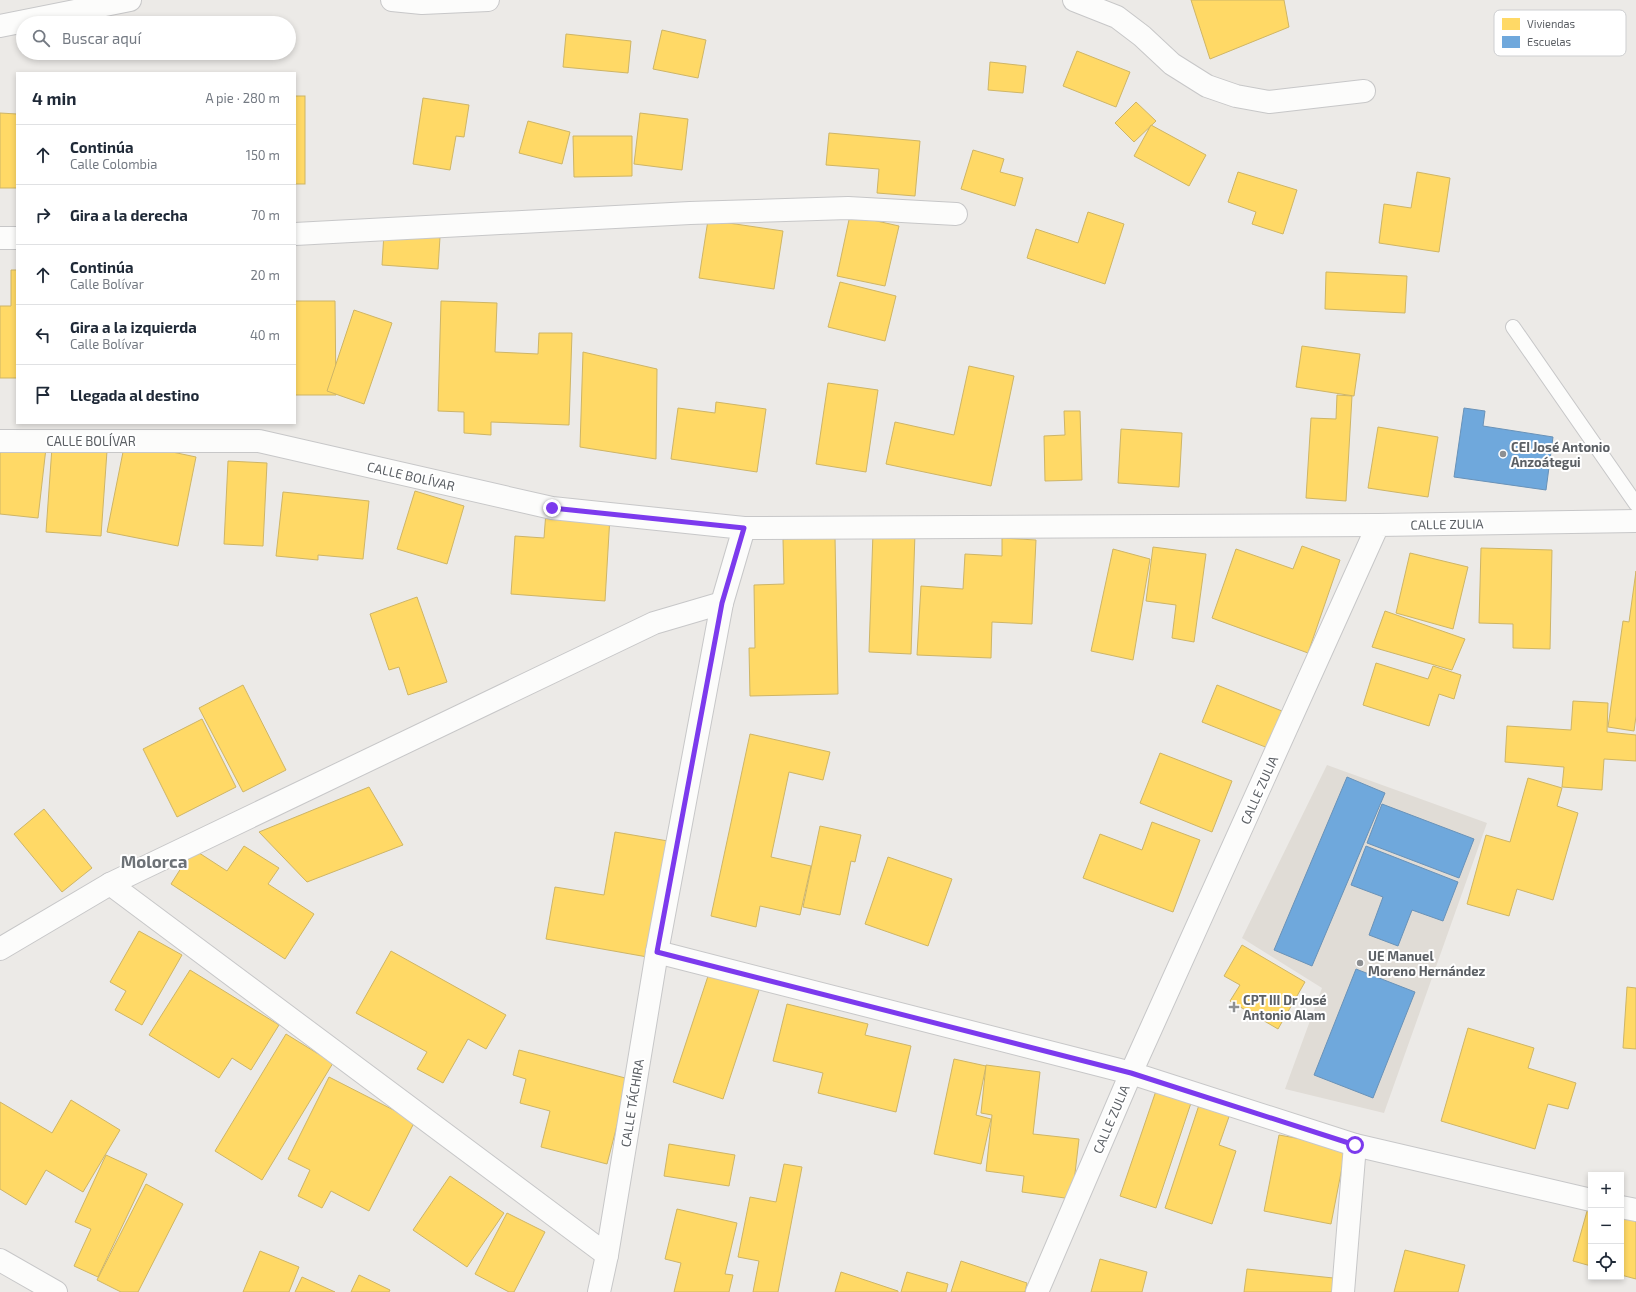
<!DOCTYPE html>
<html lang="es">
<head>
<meta charset="utf-8">
<style>
  body { margin:0; font-family:"Exo 2",sans-serif; background:#f2f2f3; color:#1f2937 }
  .controls { position:absolute; right:12px; bottom:12px; display:grid; overflow:hidden; border-radius:0px; box-shadow:0 2px 6px #0003 }
  .controls button { width:36px; height:36px; display:grid; place-items:center; padding:0; border:0; border-bottom:1px solid #e0e1e3; background:#fff; color:#1f2937; font:20px sans-serif }
  .stop { position:absolute; width:12px; height:12px; margin:-9px; border:3px solid #7c3aed; border-radius:50%; background:#fff }
  .stop.end { background:#7c3aed; border-color:#fff; box-shadow:0 1px 4px #0008 }
  .list { margin:0; padding:0; list-style:none }
  h2 { display:flex; justify-content:space-between; align-items:center; height:52px; margin:0; padding:0 16px; font-size:17px }
  h2 small { font-size:13px; font-weight:400; color:#747a83 }
  .list li { display:grid; grid-template-columns:26px 1fr auto; gap:12px; align-items:center; box-sizing:border-box; height:60px; padding:0 16px; border-top:1px solid #e0e1e3 }
  .list b { display:block; font-size:15px; white-space:nowrap }
  .list p { margin:0; font-size:13px; white-space:nowrap; color:#747a83 }
  .list em { font-size:13px; font-style:normal; color:#747a83 }
  .icon { flex:none; width:22px; height:22px; fill:none; stroke:currentColor; stroke-width:2; stroke-linecap:round; stroke-linejoin:round }
  .map { position:relative; flex:none; width:1636px; height:1292px; overflow:hidden }
  .search { position:absolute; background:#fff; box-shadow:0 2px 6px #0003; left:16px; top:16px; width:280px; height:44px; display:flex; align-items:center; gap:10px; box-sizing:border-box; padding:0 14px; border-radius:22px; color:#747a83; font-size:15px }
  .panel { position:absolute; background:#fff; box-shadow:0 2px 6px #0003; left:16px; top:72px; width:280px; height:352px; border-radius:0px }
  .map>svg:first-child { display:block }
</style>
</head>
<body>
<div class="map">
<svg width="1636" height="1292" viewBox="0 0 1636 1292">
  <rect width="100%" height="100%" fill="#eceae7"/>
  <polygon fill="#e0dcd6" points="1327,765 1487,823 1384,1113 1285,1089 1322,988 1242,938"/>
  <g fill="#ffd966" stroke="#ceb566">
    <polygon points="1191,0 1284,0 1289,27 1210,59"/>
    <polygon points="662,30 706,40 698,78 653,69"/>
    <polygon points="566,34 631,41 628,73 563,67"/>
    <polygon points="1077,51 1130,72 1116,107 1063,86"/>
    <polygon points="990,62 1026,66 1023,93 988,90"/>
    <rect x="295" y="96" width="10" height="88"/>
    <polygon points="423,98 469,105 464,137 456,136 450,170 413,164"/>
    <polygon points="1136,102 1156,121 1134,142 1115,123"/>
    <polygon points="0,113 17,114 17,188 0,188"/>
    <polygon points="640,113 688,119 682,170 634,164"/>
    <polygon points="528,121 570,132 562,164 519,153"/>
    <polygon points="1151,125 1206,155 1189,186 1134,156"/>
    <polygon points="829,133 920,141 915,196 877,193 879,169 826,165"/>
    <polygon points="573,136 632,136 632,176 574,177"/>
    <polygon points="973,150 1004,159 1000,172 1023,178 1015,206 961,189"/>
    <polygon points="1238,172 1297,190 1283,234 1252,224 1256,212 1228,202"/>
    <polygon points="1417,172 1450,178 1439,252 1379,243 1384,204 1411,208"/>
    <polygon points="1088,212 1124,224 1105,284 1027,258 1036,229 1078,243"/>
    <polygon points="850,215 899,226 885,286 837,276"/>
    <polygon points="708,220 783,231 774,289 699,278"/>
    <polygon points="384,233 440,237 438,269 382,265"/>
    <polygon points="11,270 17,270 17,378 0,378 0,306 11,306"/>
    <polygon points="1326,272 1407,276 1405,313 1325,309"/>
    <polygon points="840,282 896,296 885,341 828,327"/>
    <polygon points="295,301 335,301 336,395 295,395"/>
    <polygon points="441,301 497,303 495,352 538,354 539,333 572,333 569,425 491,422 491,435 464,433 464,412 438,411"/>
    <polygon points="354,310 392,323 364,404 327,391"/>
    <polygon points="1302,346 1360,354 1354,396 1296,387"/>
    <polygon points="583,352 657,369 656,459 580,447"/>
    <polygon points="969,366 1014,376 991,486 886,464 895,422 954,435"/>
    <polygon points="828,383 878,390 866,472 816,464"/>
    <polygon points="1337,395 1352,396 1346,501 1306,498 1311,418 1336,419"/>
    <polygon points="716,402 766,409 757,472 671,459 678,408 715,413"/>
    <polygon points="1064,411 1080,411 1082,480 1045,481 1044,436 1065,435"/>
    <polygon points="1378,427 1438,437 1428,497 1368,488"/>
    <polygon points="1121,429 1182,433 1179,487 1118,483"/>
    <polygon points="125,442 196,457 178,546 107,532"/>
    <polygon points="0,443 46,448 38,518 0,514"/>
    <polygon points="52,447 107,451 101,536 46,532"/>
    <polygon points="228,461 267,463 263,546 224,544"/>
    <polygon points="415,491 464,506 447,564 397,549"/>
    <polygon points="283,492 369,501 363,559 318,555 318,560 276,556"/>
    <polygon points="546,511 610,516 605,601 511,594 515,536 544,538"/>
    <polygon points="873,532 915,533 911,654 869,652"/>
    <polygon points="835,537 838,694 750,696 749,648 755,648 754,585 784,584 783,539"/>
    <polygon points="1002,538 1036,540 1032,624 992,622 991,658 917,655 921,586 963,589 965,554 1002,556"/>
    <polygon points="1302,546 1340,560 1308,653 1212,618 1236,549 1293,569"/>
    <polygon points="1153,547 1206,554 1194,642 1172,638 1176,605 1146,601"/>
    <polygon points="1481,548 1552,550 1550,649 1513,648 1513,624 1479,623"/>
    <polygon points="1113,549 1150,559 1133,660 1091,651"/>
    <polygon points="1410,553 1468,567 1453,629 1396,613"/>
    <polygon points="1636,571 1636,716 1634,731 1608,727 1623,621 1629,622"/>
    <polygon points="417,597 447,682 408,695 399,667 389,670 370,614"/>
    <polygon points="1385,611 1465,639 1452,670 1372,647"/>
    <polygon points="1376,663 1428,679 1433,666 1461,675 1454,699 1439,694 1429,726 1363,705"/>
    <polygon points="243,685 286,770 243,792 199,708"/>
    <polygon points="1217,685 1287,713 1273,750 1202,722"/>
    <polygon points="1573,701 1608,703 1607,732 1636,735 1636,761 1604,759 1602,790 1562,787 1564,767 1505,762 1507,726 1571,730"/>
    <polygon points="202,719 236,787 177,817 143,749"/>
    <polygon points="750,734 830,752 823,780 789,772 771,857 811,866 800,915 760,906 756,927 711,916"/>
    <polygon points="1160,753 1232,781 1212,832 1140,803"/>
    <polygon points="1528,778 1562,788 1557,806 1578,813 1553,900 1517,889 1509,916 1467,904 1486,835 1510,842"/>
    <polygon points="369,787 403,845 307,882 259,832"/>
    <polygon points="44,809 92,868 62,892 14,834"/>
    <polygon points="1152,822 1200,840 1173,912 1083,878 1100,834 1142,850"/>
    <polygon points="820,826 861,835 855,862 851,861 840,915 803,907"/>
    <polygon points="615,832 674,842 653,958 546,939 555,887 604,895"/>
    <polygon points="244,846 279,868 268,884 314,914 285,959 171,884 193,849 227,871"/>
    <polygon points="888,857 952,879 928,946 865,924"/>
    <polygon points="139,931 182,955 142,1025 115,1010 126,991 110,982"/>
    <polygon points="1242,945 1305,982 1278,1029 1230,1001 1240,985 1224,976"/>
    <polygon points="391,951 506,1015 486,1049 468,1039 443,1083 417,1069 427,1052 356,1013"/>
    <polygon points="711,967 761,984 723,1099 673,1082"/>
    <polygon points="190,970 279,1025 251,1070 232,1058 219,1078 149,1035"/>
    <polygon points="1627,987 1636,988 1636,1049 1623,1048"/>
    <polygon points="787,1004 868,1024 865,1035 911,1046 896,1112 818,1093 823,1073 773,1061"/>
    <polygon points="1468,1028 1534,1048 1528,1068 1576,1083 1568,1109 1548,1104 1535,1149 1441,1121"/>
    <polygon points="286,1034 333,1063 262,1180 215,1151"/>
    <polygon points="519,1050 629,1079 607,1164 541,1147 550,1111 520,1103 526,1079 513,1075"/>
    <polygon points="954,1059 986,1066 976,1115 991,1119 981,1164 934,1154"/>
    <polygon points="986,1065 1040,1072 1033,1134 1079,1139 1072,1199 1022,1192 1024,1176 986,1171 992,1115 981,1113"/>
    <polygon points="329,1077 415,1121 369,1211 331,1191 322,1208 298,1196 310,1170 288,1159"/>
    <polygon points="1158,1085 1193,1097 1156,1208 1120,1196"/>
    <polygon points="71,1100 120,1130 83,1192 46,1170 26,1205 0,1189 0,1102 52,1133"/>
    <polygon points="1200,1102 1231,1111 1219,1145 1236,1151 1212,1224 1165,1208"/>
    <polygon points="1279,1135 1346,1147 1331,1224 1264,1211"/>
    <polygon points="669,1144 735,1155 729,1186 664,1176"/>
    <polygon points="106,1155 147,1174 98,1277 74,1266 91,1229 75,1222"/>
    <polygon points="784,1164 802,1167 778,1292 753,1292 759,1261 738,1257 750,1197 776,1202"/>
    <polygon points="450,1176 504,1213 467,1267 413,1230"/>
    <polygon points="146,1184 183,1204 138,1292 121,1292 97,1280"/>
    <polygon points="1589,1204 1591,1205 1591,1266 1573,1261"/>
    <polygon points="677,1209 737,1223 725,1274 733,1275 729,1292 674,1292 681,1263 665,1259"/>
    <polygon points="507,1213 545,1232 514,1292 509,1292 475,1274"/>
    <polygon points="1621,1213 1636,1217 1636,1279 1621,1275"/>
    <polygon points="1405,1250 1465,1265 1458,1292 1394,1292"/>
    <polygon points="260,1251 299,1267 289,1292 243,1292"/>
    <polygon points="1100,1259 1147,1272 1142,1292 1091,1292"/>
    <polygon points="961,1261 1027,1283 1025,1292 951,1292"/>
    <polygon points="1247,1269 1343,1279 1342,1292 1244,1292"/>
    <polygon points="841,1272 898,1291 898,1292 835,1292"/>
    <polygon points="907,1272 948,1284 946,1292 901,1292"/>
    <polygon points="359,1275 390,1290 389,1292 351,1292"/>
    <polygon points="302,1277 335,1292 295,1292"/>
  </g>
  <g fill="#6fa8dc" stroke="#6992b8">
    <polygon points="1464,408 1485,411 1483,426 1553,437 1546,490 1454,477"/>
    <polygon points="1347,777 1385,793 1312,966 1274,950"/>
    <polygon points="1382,804 1474,839 1459,878 1367,843"/>
    <polygon points="1366,846 1458,882 1443,921 1412,910 1398,946 1369,935 1383,897 1351,885"/>
    <polygon points="1356,969 1415,992 1373,1098 1314,1075"/>
  </g>
  <g fill="none" stroke-linecap="round" stroke-linejoin="round">
    <defs>
      <polyline id="service" points="1513,327 1636,504"/>
      <g id="minor">
        <polyline points="392,0 422,3 488,0"/>
        <polyline points="1074,0 1117,17 1142,36 1172,64 1207,86 1236,96 1269,102 1364,91"/>
        <polyline points="0,26 130,0"/>
        <polyline points="295,234 690,213 848,208 956,214"/>
        <polyline points="0,238 17,238"/>
        <polyline points="0,441 259,441 552,508 744,528 722,603 657,952 607,1255 599,1292"/>
        <polyline points="744,528 1378,525"/>
        <polyline points="110,884 607,1255"/>
        <polyline points="0,949 110,884 654,623 722,603"/>
        <polyline points="657,952 1131,1073 1355,1145 1591,1200"/>
        <polyline points="1621,1207 1636,1210"/>
        <polyline points="0,1260 56,1292"/>
        <polyline points="1037,1292 1131,1073 1378,525 1636,521"/>
        <polyline points="1343,1292 1355,1145"/>
      </g>
    </defs>
    <use href="#service" stroke="#c7c7c8" stroke-width="16"/>
    <use href="#minor" stroke="#c7c7c8" stroke-width="24"/>
    <use href="#service" stroke="#fcfcfb" stroke-width="14"/>
    <use href="#minor" stroke="#fcfcfb" stroke-width="22"/>
  </g>
  <g fill="none" stroke-linecap="round" stroke-linejoin="round">
    <polyline stroke="#7c3aed" stroke-width="5" points="552,508 744,528 722,603 657,952 1131,1073 1355,1145"/>
  </g>
  <g fill="#8e9092" stroke="#fff" stroke-width="1.5">
    <circle cx="1503" cy="454" r="4"/>
    <circle cx="1360" cy="963" r="4"/>
    <path d="M1232 1001h4v4h4v4h-4v4h-4v-4h-4v-4h4z"/>
  </g>
  <g text-anchor="middle" dominant-baseline="central" stroke-width="4" stroke-linejoin="round" paint-order="stroke">
    <g font-size="13" fill="#5c6065" stroke="#fff">
      <text x="91" y="441">CALLE BOLÍVAR</text>
      <text transform="translate(411 476) rotate(13)">CALLE BOLÍVAR</text>
      <text transform="translate(1447 524) rotate(-1)">CALLE ZULIA</text>
      <text transform="translate(1259 790) rotate(-66)">CALLE ZULIA</text>
      <text transform="translate(632 1103) rotate(-81)">CALLE TÁCHIRA</text>
      <text transform="translate(1111 1119) rotate(-67)">CALLE ZULIA</text>
    </g>
    <g font-size="13" font-weight="bold" fill="#5c6065" stroke="#fff" text-anchor="start">
      <text x="1511" y="447">CEI José Antonio<tspan x="1511" dy="15">Anzoátegui</tspan></text>
      <text x="1368" y="956">UE Manuel<tspan x="1368" dy="15">Moreno Hernández</tspan></text>
      <text x="1243" y="1000">CPT III Dr José<tspan x="1243" dy="15">Antonio Alam</tspan></text>
    </g>
    <g font-size="17" font-weight="bold" fill="#6d7277" stroke="#fff">
      <text x="154" y="861">Molorca</text>
    </g>
  </g>
  <rect x="1494" y="10" width="132" height="46" rx="6" fill="#fff" stroke="#cecfd1" stroke-width="1"/>
  <rect x="1502" y="18" width="18" height="12" fill="#ffd966"/>
  <rect x="1502" y="36" width="18" height="12" fill="#6fa8dc"/>
  <g font-size="11" fill="#5c6065">
    <text x="1527" y="28">Viviendas</text>
    <text x="1527" y="46">Escuelas</text>
  </g>
</svg>
<div class="controls">
<button>+</button>
<button>−</button>
<button><svg class="icon" aria-label="locate" viewBox="0 0 24 24"><circle cx="12" cy="12" r="6"/><path d="M12 2v4M12 18v4M2 12h4M18 12h4"/></svg></button>
</div>
<div class="stop" style="left:1355px;top:1145px"></div>
<div class="stop end" style="left:552px;top:508px"></div>
<div class="search"><svg class="icon" aria-label="search" viewBox="0 0 24 24"><circle cx="10" cy="10" r="6"/><path d="M15 15l6 6"/></svg>Buscar aquí</div>
<section class="panel">
<h2>4 min<small>A pie · 280 m</small></h2>
<ul class="list">
<li><svg class="icon" aria-label="ahead" viewBox="0 0 24 24"><path d="M12 20V5M6 11l6-6 6 6"/></svg><div><b>Continúa</b><p>Calle Colombia</p></div><em>150 m</em></li>
<li><svg class="icon" aria-label="right" viewBox="0 0 24 24"><path d="M7 20v-9h11M14 6l5 5-5 5"/></svg><div><b>Gira a la derecha</b></div><em>70 m</em></li>
<li><svg class="icon" aria-label="ahead" viewBox="0 0 24 24"><path d="M12 20V5M6 11l6-6 6 6"/></svg><div><b>Continúa</b><p>Calle Bolívar</p></div><em>20 m</em></li>
<li><svg class="icon" aria-label="left" viewBox="0 0 24 24"><path d="M17 20v-9H6M10 6l-5 5 5 5"/></svg><div><b>Gira a la izquierda</b><p>Calle Bolívar</p></div><em>40 m</em></li>
<li><svg class="icon" aria-label="arrive" viewBox="0 0 24 24"><path d="M6 21V4h12l-3 4 3 4H6"/></svg><div><b>Llegada al destino</b></div></li>
</ul>
</section>
</div>
</body>
</html>
